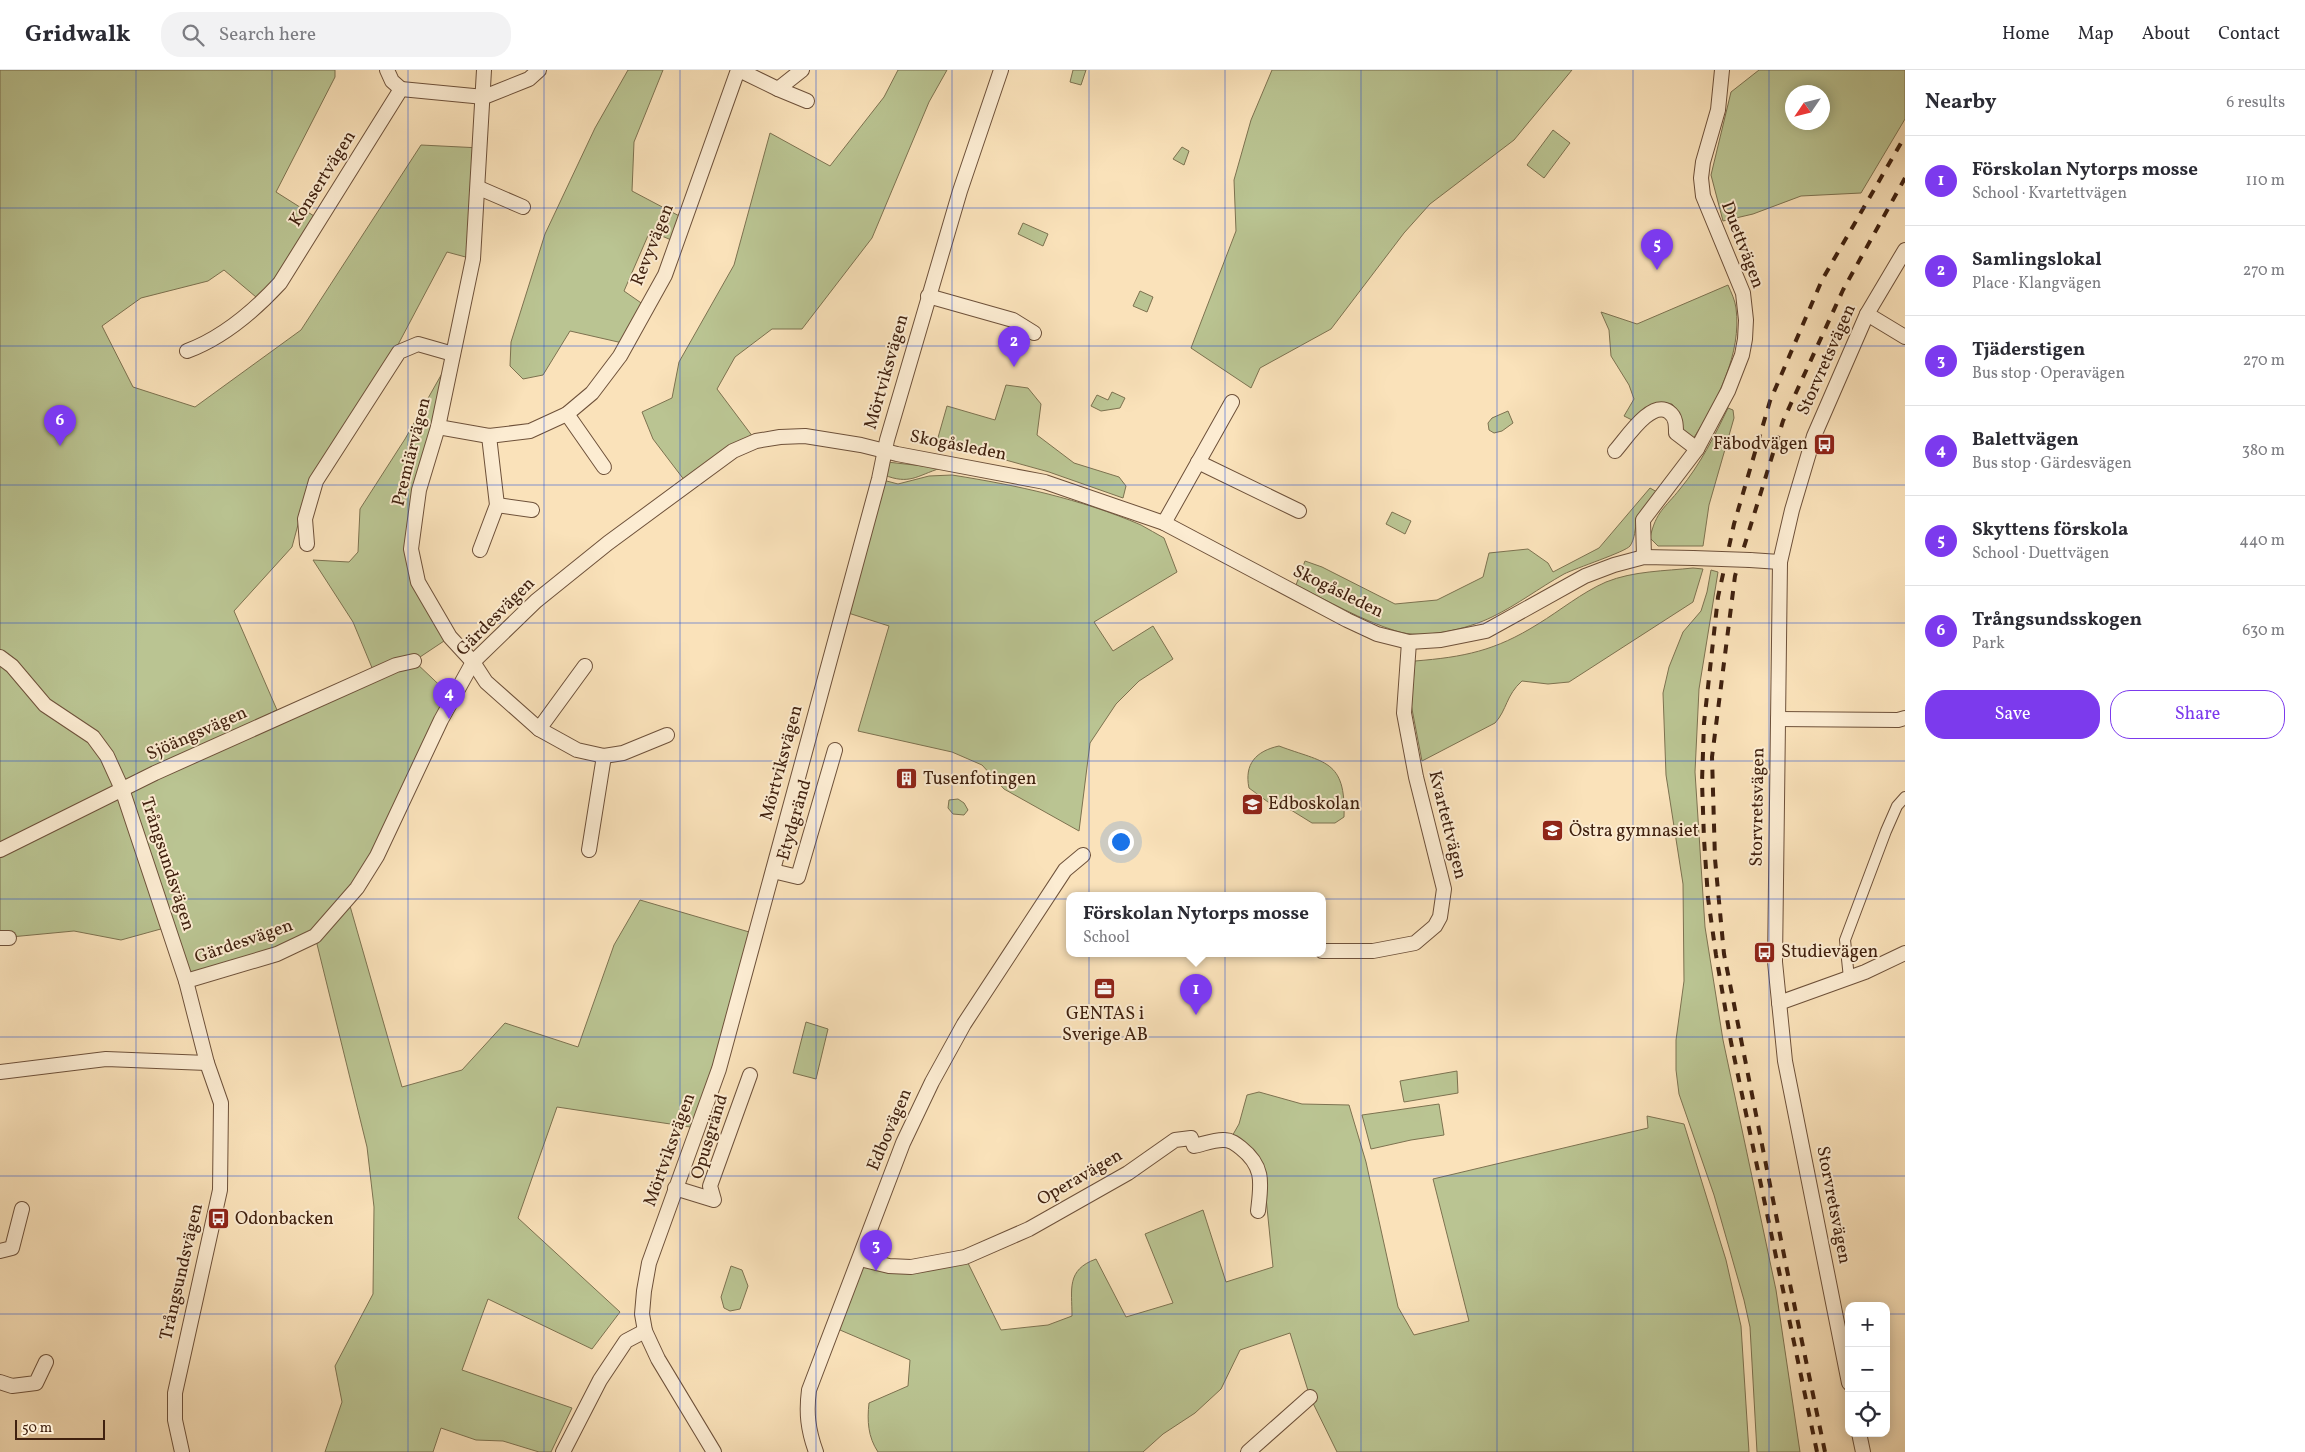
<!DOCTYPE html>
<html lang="en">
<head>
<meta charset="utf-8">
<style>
  body { margin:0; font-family:Vollkorn,serif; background:#f2f2f3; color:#2b2b33 }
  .controls { position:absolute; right:15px; bottom:15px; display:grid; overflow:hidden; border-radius:10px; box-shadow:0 2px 12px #0003 }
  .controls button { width:45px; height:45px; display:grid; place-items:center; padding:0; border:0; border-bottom:1px solid #e1e1e2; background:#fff; color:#2b2b33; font:25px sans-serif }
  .compass { position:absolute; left:1785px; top:15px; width:45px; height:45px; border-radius:50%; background:#fff; box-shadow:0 2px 12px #0003; rotate:235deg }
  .scale { position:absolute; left:15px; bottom:12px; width:90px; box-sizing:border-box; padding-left:5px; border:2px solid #40210f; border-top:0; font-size:14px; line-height:18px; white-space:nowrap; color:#40210f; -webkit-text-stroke:4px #fcecd2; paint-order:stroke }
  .you { position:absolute; left:1120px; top:771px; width:18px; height:18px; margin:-12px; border:4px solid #fff; border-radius:50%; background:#1a73e8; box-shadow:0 0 0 8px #1a73e833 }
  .badge { display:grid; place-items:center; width:32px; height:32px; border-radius:50%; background:#7c3aed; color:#fff; font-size:16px; font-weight:700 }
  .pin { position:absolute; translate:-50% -41px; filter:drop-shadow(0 1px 2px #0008) }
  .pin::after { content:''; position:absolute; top:26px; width:18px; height:15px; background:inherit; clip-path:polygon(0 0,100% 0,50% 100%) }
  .popup { position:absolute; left:1066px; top:822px; width:260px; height:65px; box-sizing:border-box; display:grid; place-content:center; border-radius:10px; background:#fff; filter:drop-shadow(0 1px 4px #0005); font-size:16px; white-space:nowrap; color:#7c7c81 }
  .popup b { font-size:19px; color:#2b2b33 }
  .popup::after { content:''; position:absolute; left:50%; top:100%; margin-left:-10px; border:10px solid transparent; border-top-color:#fff }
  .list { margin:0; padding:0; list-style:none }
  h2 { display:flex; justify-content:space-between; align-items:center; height:65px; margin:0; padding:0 20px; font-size:21px }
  h2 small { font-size:16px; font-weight:400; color:#7c7c81 }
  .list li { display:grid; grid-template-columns:32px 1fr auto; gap:15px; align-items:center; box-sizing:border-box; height:90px; padding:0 20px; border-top:1px solid #e1e1e2 }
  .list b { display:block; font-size:19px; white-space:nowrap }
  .list p { margin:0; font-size:16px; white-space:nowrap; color:#7c7c81 }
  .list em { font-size:16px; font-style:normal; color:#7c7c81 }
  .actions { display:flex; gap:10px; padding:15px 20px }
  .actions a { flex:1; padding:11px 0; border:1px solid #7c3aed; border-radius:20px; text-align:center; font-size:18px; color:#7c3aed }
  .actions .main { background:#7c3aed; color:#fff }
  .icon { flex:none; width:28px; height:28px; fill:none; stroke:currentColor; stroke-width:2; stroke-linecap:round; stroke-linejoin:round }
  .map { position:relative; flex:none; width:1905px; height:1382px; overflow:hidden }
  header { display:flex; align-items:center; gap:30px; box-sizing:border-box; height:70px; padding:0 25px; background:#fff; border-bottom:1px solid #e1e1e2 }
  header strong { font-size:24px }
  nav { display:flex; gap:28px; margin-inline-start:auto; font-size:18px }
  .search { width:350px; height:45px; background:#f2f2f3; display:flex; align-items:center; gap:12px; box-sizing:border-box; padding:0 18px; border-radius:20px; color:#7c7c81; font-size:19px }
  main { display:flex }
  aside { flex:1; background:#fff }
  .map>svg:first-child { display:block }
</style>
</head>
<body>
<header>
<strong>Gridwalk</strong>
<div class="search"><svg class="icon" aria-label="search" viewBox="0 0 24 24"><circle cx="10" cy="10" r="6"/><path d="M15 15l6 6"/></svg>Search here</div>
<nav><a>Home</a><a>Map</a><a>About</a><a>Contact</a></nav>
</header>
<main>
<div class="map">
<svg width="1905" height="1382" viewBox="0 0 1905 1382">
  <rect width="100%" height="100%" fill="#fae2ba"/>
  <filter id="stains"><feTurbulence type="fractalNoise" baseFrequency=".004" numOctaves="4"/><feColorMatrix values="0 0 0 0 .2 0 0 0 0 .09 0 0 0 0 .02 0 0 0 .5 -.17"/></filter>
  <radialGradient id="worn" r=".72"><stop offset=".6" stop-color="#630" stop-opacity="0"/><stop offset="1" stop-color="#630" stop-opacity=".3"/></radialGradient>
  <g fill="#bac492" stroke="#7d7250" fill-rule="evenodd">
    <polygon points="0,0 335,0 335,7 276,122 314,146 275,210 256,227 224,200 208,211 141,228 102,256 133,317 195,337 301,260 421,75 481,78 473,189 447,182 392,286 307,421 292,477 234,541 277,640 128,715 375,605 353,552 313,490 349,492 358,482 360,439 405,369 453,284 411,479 450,567 414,591 452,627 348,829 402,1017 462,1000 505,953 578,977 614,875 640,830 756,864 697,1058 557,1037 518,1148 620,1242 592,1279 488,1229 462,1300 572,1338 551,1382 539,1382 503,1371 476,1370 441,1358 433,1382 325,1382 342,1332 335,1296 373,1224 374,1137 367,1077 315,866 186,911 168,857 121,870 74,861 0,868"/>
    <polygon points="628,0 663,0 634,72 632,121 685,149 676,172 650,161 624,221 647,237 627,274 570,261 543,305 523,309 510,296 511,272 545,164 595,58"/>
    <polygon points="898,0 947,0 929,32 872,168 802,259 772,259 735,287 717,319 756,371 688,415 653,369 642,342 672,328 679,292 734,195 770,63 830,96 884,27"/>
    <polygon points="1073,0 1086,0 1081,15 1070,12"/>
    <polygon points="1272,0 1572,0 1514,70 1430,134 1404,163 1331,259 1260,298 1251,318 1191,278 1236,161 1234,110 1251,50"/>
    <path d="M 1759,0 L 1905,0 L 1905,49 L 1861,123 L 1801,126 L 1753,144 L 1723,151 L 1711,105 L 1731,22 ZM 1792,22 L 1822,22 L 1822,52 L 1792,52 Z"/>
    <polygon points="1553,60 1570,73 1544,108 1527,95"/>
    <polygon points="1182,77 1189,81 1184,95 1173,89"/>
    <polygon points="1023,153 1048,164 1043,176 1018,164"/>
    <path d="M 1728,215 C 1731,222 1735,230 1736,238 C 1742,283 1717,332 1693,369 C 1676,360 1684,346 1672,334 C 1652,333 1646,334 1634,351 L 1624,346 L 1634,329 L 1629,315 L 1611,286 L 1609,260 L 1601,242 L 1637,254 Z"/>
    <polygon points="1140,221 1153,227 1147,242 1133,236"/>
    <polygon points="1006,315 1028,318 1041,334 1037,365 1074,393 1119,407 1126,416 1123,428 1049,402 937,371 947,336 995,350"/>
    <polygon points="1112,322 1125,328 1120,338 1101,341 1091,336 1097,325 1108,330"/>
    <path d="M 1728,338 L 1733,340 L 1734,348 L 1709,435 L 1703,476 L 1658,476 L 1650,468 C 1656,441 1665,438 1680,419 C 1700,395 1715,365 1728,338 Z"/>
    <polygon points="1508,341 1513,353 1502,361 1494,363 1489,360 1488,353 1492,348"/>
    <path d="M 887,392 L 941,398 C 916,406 910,415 884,405 Z"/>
    <path d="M 952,405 C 1016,415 1081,429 1141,455 C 1149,459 1156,464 1164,468 L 1177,502 L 1094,552 L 1113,581 L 1153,556 L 1173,589 L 1139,611 L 1116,634 L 1090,673 L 1079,761 L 1004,719 L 982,695 L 952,682 L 858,661 L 889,556 L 842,541 L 879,409 L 898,414 L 929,406 Z"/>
    <path d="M 1650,418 L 1657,422 C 1649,430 1641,439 1637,450 C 1635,458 1635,469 1630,476 C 1625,482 1576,498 1564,504 C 1539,518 1517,535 1492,547 C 1468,559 1422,570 1396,561 C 1361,550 1328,531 1296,515 L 1305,491 L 1322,497 L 1395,534 L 1437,530 L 1483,507 L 1489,483 L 1528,479 L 1548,493 L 1553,502 L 1599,478 Z"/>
    <polygon points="1392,442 1411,451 1405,464 1386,454"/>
    <path d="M 1693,498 L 1703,499 L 1693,532 L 1569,612 L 1548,614 L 1522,611 C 1506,625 1507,640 1495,653 L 1422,691 L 1411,634 L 1415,591 C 1464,587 1495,581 1538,554 C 1561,540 1581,523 1606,512 C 1633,501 1665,501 1693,498 Z"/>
    <polygon points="1711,500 1718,502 1699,619 1695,702 1705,857 1723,970 1776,1220 1800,1382 1757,1382 1750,1257 1744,1230 1714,1125 1679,1024 1676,1000 1676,970 1684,911 1683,814 1666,705 1663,623 1669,597 1683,562 1701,541 1707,522"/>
    <path d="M 1279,676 C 1324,693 1346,689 1344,747 L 1335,753 L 1312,753 L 1291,740 L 1268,732 L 1249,718 C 1244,694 1256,681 1279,676 Z"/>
    <polygon points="958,729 964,733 968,740 964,745 953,744 948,738 949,730"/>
    <polygon points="806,952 828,959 816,1009 793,1003"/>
    <polygon points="1457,1001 1458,1023 1404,1032 1400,1011"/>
    <path d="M 1259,1022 L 1302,1034 L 1349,1035 L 1366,1092 L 1398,1237 L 1414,1265 L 1469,1251 L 1433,1109 L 1648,1058 L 1647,1046 L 1684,1054 L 1726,1190 L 1741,1256 L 1749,1382 L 1337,1382 L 1310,1327 L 1290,1263 L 1240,1280 L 1221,1319 L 1195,1343 L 1163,1364 L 1143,1382 L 878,1382 C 868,1367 867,1351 869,1333 L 908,1316 L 910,1290 L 833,1257 L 860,1189 L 889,1196 L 965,1187 L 1001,1260 L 1048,1255 L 1072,1246 C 1072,1219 1066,1200 1096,1189 L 1126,1247 L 1173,1233 L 1145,1164 L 1203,1140 L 1226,1212 L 1273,1197 L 1263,1098 L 1231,1068 L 1239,1054 L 1247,1025 Z"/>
    <polygon points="1439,1034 1444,1065 1411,1070 1371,1079 1362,1045"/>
    <polygon points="731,1196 742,1200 748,1216 740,1239 730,1241 724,1238 721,1227"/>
  </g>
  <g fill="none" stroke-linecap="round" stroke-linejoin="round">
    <defs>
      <polyline id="pedestrian" points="1849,908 1845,870 1886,761 1897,736 1905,727"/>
      <g id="minor">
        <polyline points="387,0 392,11 401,19"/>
        <polyline points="484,0 473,189 438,357 419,420 411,479 418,512 450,567 473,592 486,612 539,659 577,680 604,686 623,683 667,665"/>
        <polyline points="739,0 778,19 802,0"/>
        <polyline points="778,19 807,31"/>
        <polyline points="479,118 523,137"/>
        <polyline points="928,226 1013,250 1034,263"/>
        <polyline points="1867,244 1905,267"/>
        <path d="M 187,281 C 222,268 255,240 280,213 L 401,19 L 484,27 L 529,9 L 539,0"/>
        <polyline points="567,344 604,397"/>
        <polyline points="438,357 489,366 530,361 567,344 592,323 620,286 665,205 738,0"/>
        <path d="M 1615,381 C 1626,369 1651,329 1669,342 C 1676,347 1676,355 1676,363 L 1697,379"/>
        <polyline points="1198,392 1299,441"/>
        <polyline points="497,435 532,440"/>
        <polyline points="1164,453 1232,332"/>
        <polyline points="307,474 305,449 316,411 399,282 418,274 453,284"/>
        <polyline points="480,480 497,435 489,366"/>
        <polyline points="1644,487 1643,450 1697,379 1728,321 1742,285 1745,269 1746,250 1743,223 1703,126 1701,108 1703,92 1718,40 1722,0"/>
        <polyline points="1750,490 1780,492"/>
        <polyline points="0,587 12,596 45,635 93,667 107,686 122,719 186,911 207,993 221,1033 220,1120 175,1323 175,1350 182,1382"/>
        <polyline points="1778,649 1898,650 1905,648"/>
        <polyline points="539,659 585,596"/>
        <polyline points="0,780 155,703 396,595 414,591"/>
        <polyline points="589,780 604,686"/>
        <polyline points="773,801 798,807 835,680"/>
        <polyline points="0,868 9,868"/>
        <polyline points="1322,881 1373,881 1415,873 1435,856 1440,847 1444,819 1416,707 1404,643 1409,572"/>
        <polyline points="186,911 277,884 315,866 357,818 377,786 441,650 473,592 536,531 608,473 733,381 756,371 780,367 805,366 861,375 897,384 1045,412 1164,453 1347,550 1377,564 1409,572 1441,570 1486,561 1585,506 1614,495 1644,487 1693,488"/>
        <polyline points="1779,933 1865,902 1905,883"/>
        <polyline points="0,1002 106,989 207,993"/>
        <polyline points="675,1118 714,1130 710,1116 750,1005"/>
        <polyline points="0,1181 12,1178 22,1139"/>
        <path d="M 860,1189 L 889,1196 L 911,1197 L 965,1187 L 1029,1159 L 1128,1103 L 1175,1070 L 1191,1068 L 1194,1076 C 1204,1074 1215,1069 1225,1070 C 1231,1070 1236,1074 1241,1078 C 1265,1097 1261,1114 1258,1141"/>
        <polyline points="0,1312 12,1316 36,1313 46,1292"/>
        <polyline points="1849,1313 1785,991 1775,892 1780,492 1792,440 1814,366 1867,244 1905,180"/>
        <polyline points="1859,1363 1863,1382"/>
        <polyline points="563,1382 600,1310 626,1271 645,1261"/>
        <polyline points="714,1382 658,1289 645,1261 642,1244 644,1221 649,1193 719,999 879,409 887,370 960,121 1001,0"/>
        <path d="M 816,1382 C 808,1360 806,1343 809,1320 L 903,1073 L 932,1012 L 964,954 L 1065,800 L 1083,785"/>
        <polyline points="1248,1382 1310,1327"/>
      </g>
    </defs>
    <use href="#pedestrian" stroke="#6e513a" stroke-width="12"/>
    <use href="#minor" stroke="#6e513a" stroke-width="16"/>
    <use href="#pedestrian" stroke="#fcecd2" stroke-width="10"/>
    <use href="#minor" stroke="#fcecd2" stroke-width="14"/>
    <g stroke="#40210f" stroke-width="4" stroke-dasharray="9 9" stroke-linecap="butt">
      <polyline points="1817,1382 1731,972 1716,885 1708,828 1704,769 1702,712 1704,653 1718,527 1734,454 1770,331 1822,210 1905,66"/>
      <polyline points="1825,1382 1786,1195 1724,884 1715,789 1712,687 1735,506 1783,351 1843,220 1905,108"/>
    </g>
    <defs>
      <polyline id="minor-bridge" points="1693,488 1750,490"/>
    </defs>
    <use href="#minor-bridge" stroke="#6e513a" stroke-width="16" stroke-linecap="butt"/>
    <use href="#minor-bridge" stroke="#fcecd2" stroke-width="14"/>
  </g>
  <path fill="none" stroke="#1d4ed8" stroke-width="1" stroke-opacity="0.55" d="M 136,0 L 136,1382M 272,0 L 272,1382M 408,0 L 408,1382M 544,0 L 544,1382M 680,0 L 680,1382M 816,0 L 816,1382M 952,0 L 952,1382M 1089,0 L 1089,1382M 1225,0 L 1225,1382M 1361,0 L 1361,1382M 1497,0 L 1497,1382M 1633,0 L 1633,1382M 1769,0 L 1769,1382M 0,138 L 1905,138M 0,276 L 1905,276M 0,415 L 1905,415M 0,553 L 1905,553M 0,691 L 1905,691M 0,829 L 1905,829M 0,967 L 1905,967M 0,1106 L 1905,1106M 0,1244 L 1849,1244M 1886,1244 L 1905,1244"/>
  <defs>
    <symbol id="bus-square" viewBox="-11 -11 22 22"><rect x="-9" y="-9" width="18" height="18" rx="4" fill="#8f2418" stroke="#fcecd2"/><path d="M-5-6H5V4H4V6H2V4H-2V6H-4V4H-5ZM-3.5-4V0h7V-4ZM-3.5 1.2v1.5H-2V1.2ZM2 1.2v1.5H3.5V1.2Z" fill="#fff"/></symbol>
    <symbol id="building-square" viewBox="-11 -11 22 22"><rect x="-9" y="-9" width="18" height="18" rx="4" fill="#8f2418" stroke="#fcecd2"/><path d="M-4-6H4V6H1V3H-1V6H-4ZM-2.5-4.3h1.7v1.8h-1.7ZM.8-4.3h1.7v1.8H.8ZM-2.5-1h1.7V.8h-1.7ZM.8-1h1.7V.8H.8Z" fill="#fff"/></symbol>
    <symbol id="school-square" viewBox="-11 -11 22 22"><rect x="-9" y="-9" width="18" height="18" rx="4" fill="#8f2418" stroke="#fcecd2"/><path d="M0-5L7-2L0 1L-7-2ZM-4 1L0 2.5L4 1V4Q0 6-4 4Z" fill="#fff"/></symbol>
    <symbol id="office-square" viewBox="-11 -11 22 22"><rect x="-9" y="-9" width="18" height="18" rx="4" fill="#8f2418" stroke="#fcecd2"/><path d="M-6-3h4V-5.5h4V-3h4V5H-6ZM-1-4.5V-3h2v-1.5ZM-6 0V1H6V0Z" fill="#fff"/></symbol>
  </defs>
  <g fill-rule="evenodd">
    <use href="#bus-square" x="1812" y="362" width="25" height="25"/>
    <use href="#building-square" x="894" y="696" width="25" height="25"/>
    <use href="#school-square" x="1240" y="722" width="25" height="25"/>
    <use href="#school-square" x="1540" y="748" width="25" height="25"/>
    <use href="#bus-square" x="1752" y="870" width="25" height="25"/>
    <use href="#office-square" x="1092" y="906" width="25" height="25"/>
    <use href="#bus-square" x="206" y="1136" width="25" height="25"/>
  </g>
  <g text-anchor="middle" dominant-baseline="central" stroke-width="4" stroke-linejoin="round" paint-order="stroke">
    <g font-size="18" fill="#40210f" stroke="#fcecd2">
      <text transform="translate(323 109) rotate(-58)">Konsertvägen</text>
      <text transform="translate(653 175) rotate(-68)">Revyvägen</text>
      <text transform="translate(1742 175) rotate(69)">Duettvägen</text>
      <text transform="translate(1827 290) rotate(-66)">Storvretsvägen</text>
      <text transform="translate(887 302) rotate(-74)">Mörtviksvägen</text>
      <text transform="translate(958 376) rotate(11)">Skogåsleden</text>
      <text transform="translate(412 382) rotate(-76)">Premiärvägen</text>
      <text transform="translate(1338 522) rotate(26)">Skogåsleden</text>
      <text transform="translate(496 547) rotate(-45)">Gärdesvägen</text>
      <text transform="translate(197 664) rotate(-24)">Sjöängsvägen</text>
      <text transform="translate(782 693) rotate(-75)">Mörtviksvägen</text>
      <text transform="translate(1758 737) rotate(-89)">Storvretsvägen</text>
      <text transform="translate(795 750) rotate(-74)">Etydgränd</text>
      <text transform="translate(1447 755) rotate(76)">Kvartettvägen</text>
      <text transform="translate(167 794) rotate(72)">Trångsundsvägen</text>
      <text transform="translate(244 872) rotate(-19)">Gärdesvägen</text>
      <text transform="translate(890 1060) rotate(-67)">Edbovägen</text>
      <text transform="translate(710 1067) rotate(-73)">Opusgränd</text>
      <text transform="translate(670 1080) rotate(-70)">Mörtviksvägen</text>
      <text transform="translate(1080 1108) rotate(-30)">Operavägen</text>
      <text transform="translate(1833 1135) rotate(79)">Storvretsvägen</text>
      <text transform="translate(182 1202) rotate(-77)">Trångsundsvägen</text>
    </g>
    <g font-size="18" fill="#40210f" stroke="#fcecd2" text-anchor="start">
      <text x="1808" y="374" text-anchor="end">Fäbodvägen</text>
      <text x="923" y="709">Tusenfotingen</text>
      <text x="1268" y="734">Edboskolan</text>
      <text x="1569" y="761">Östra gymnasiet</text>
      <text x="1781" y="882">Studievägen</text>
      <text x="1105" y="944" text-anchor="middle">GENTAS i<tspan x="1105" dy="21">Sverige AB</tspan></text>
      <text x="235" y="1149">Odonbacken</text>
    </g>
  </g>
  <rect width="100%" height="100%" filter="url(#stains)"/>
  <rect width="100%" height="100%" fill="url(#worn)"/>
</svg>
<div class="controls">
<button>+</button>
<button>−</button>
<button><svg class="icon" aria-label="locate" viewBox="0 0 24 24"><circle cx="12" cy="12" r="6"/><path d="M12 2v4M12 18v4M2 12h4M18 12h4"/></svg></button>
</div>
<svg class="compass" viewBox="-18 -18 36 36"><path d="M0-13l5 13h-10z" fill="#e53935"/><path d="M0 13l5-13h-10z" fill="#7c7c81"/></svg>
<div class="scale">50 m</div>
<div class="you"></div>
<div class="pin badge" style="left:1196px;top:945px">1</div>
<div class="popup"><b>Förskolan Nytorps mosse</b>School</div>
<div class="pin badge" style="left:1014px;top:297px">2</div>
<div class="pin badge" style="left:876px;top:1201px">3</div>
<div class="pin badge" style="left:449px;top:649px">4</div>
<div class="pin badge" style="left:1657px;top:200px">5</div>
<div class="pin badge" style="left:60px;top:376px">6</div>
</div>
<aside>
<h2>Nearby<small>6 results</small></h2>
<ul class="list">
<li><span class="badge">1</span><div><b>Förskolan Nytorps mosse</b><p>School · Kvartettvägen</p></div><em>110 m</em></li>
<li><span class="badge">2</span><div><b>Samlingslokal</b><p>Place · Klangvägen</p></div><em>270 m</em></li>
<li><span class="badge">3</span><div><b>Tjäderstigen</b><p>Bus stop · Operavägen</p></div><em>270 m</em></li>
<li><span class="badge">4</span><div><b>Balettvägen</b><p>Bus stop · Gärdesvägen</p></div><em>380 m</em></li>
<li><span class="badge">5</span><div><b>Skyttens förskola</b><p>School · Duettvägen</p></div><em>440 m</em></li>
<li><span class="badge">6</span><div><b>Trångsundsskogen</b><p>Park</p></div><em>630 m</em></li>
</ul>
<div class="actions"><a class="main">Save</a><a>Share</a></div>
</aside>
</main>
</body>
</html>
